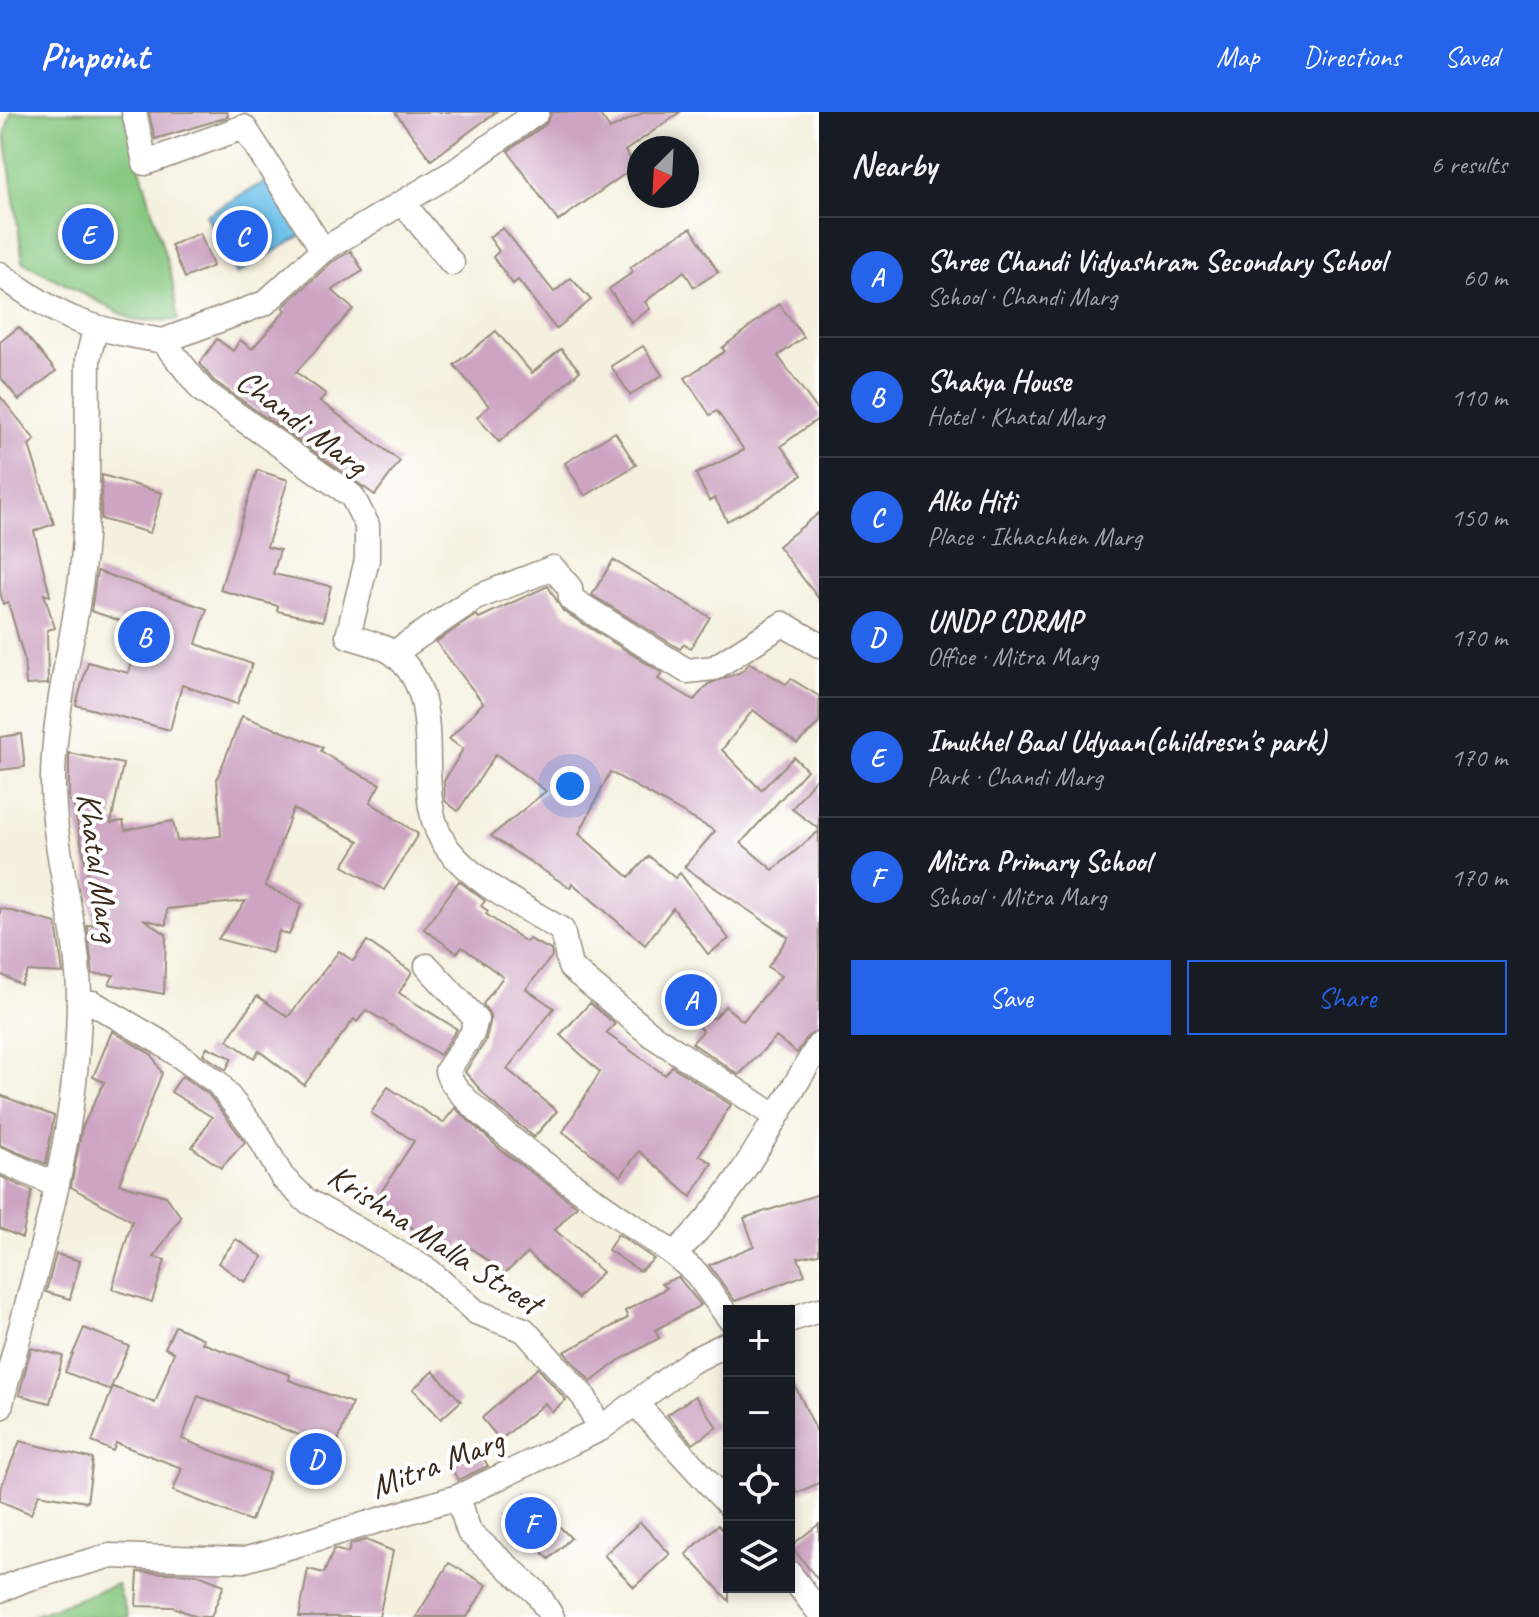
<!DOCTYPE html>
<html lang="en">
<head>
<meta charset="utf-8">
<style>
  body { margin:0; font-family:Caveat,sans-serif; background:#20242c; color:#f1f3f6 }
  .controls { position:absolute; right:24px; bottom:24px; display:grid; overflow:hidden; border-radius:0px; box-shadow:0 4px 12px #0003 }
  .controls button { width:72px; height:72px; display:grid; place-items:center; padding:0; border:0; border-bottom:2px solid #363941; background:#171b24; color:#f1f3f6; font:40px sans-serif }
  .compass { position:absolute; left:627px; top:24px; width:72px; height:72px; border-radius:50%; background:#171b24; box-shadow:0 4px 12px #0003; rotate:204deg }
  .you { position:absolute; left:570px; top:674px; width:28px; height:28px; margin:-20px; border:6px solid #fff; border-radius:50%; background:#1a73e8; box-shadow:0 0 0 12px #1a73e833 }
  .badge { display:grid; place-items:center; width:52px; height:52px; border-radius:50%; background:#2563eb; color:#fff; font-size:26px; font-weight:700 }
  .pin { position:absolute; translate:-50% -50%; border:4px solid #fff; box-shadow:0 2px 8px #0006 }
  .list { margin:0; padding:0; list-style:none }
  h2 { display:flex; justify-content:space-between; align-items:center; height:104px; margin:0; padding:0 32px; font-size:34px }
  h2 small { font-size:26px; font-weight:400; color:#9ea1a6 }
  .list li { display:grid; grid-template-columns:52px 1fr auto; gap:24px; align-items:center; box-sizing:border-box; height:120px; padding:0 32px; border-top:2px solid #363941 }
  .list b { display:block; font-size:30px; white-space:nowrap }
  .list p { margin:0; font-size:26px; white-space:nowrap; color:#9ea1a6 }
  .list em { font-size:26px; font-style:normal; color:#9ea1a6 }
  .actions { display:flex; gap:16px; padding:24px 32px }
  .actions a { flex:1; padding:18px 0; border:2px solid #2563eb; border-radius:0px; text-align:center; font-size:28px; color:#2563eb }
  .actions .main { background:#2563eb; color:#fff }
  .icon { flex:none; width:44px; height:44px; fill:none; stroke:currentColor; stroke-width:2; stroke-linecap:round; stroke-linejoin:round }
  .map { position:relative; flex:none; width:819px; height:1505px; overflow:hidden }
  header { display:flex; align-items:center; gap:48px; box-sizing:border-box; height:112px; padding:0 40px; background:#2563eb; color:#fff }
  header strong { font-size:38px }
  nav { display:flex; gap:44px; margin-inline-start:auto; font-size:28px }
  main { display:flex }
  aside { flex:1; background:#171b24 }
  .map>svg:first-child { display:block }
</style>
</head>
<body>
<header>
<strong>Pinpoint</strong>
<nav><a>Map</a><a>Directions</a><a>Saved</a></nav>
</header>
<main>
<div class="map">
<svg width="819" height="1505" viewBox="0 0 819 1505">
  <rect width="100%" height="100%" fill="#fff"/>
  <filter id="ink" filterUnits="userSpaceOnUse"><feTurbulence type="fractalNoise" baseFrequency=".0125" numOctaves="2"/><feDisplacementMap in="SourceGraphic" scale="16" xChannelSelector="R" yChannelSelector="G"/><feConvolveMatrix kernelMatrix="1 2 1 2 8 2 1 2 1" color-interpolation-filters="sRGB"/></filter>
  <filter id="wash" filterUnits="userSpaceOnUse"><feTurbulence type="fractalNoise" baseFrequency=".006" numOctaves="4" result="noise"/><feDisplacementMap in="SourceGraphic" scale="32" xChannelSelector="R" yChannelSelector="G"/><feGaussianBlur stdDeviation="1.8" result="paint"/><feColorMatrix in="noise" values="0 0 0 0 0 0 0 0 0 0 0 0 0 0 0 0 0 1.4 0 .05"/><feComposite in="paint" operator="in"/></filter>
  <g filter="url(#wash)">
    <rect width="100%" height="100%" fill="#f5f0de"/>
    <g fill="#86c880" stroke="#60794f" stroke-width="2">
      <polygon points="11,0 124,0 172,167 178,208 135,209 23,150 5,23"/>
      <polygon points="117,1472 128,1505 30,1505"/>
    </g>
    <polygon fill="#6dc1ea" stroke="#547684" stroke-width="2" points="275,64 310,118 237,162 206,103"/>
    <g id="blocks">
      <g fill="#cda5c3">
        <polygon points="149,0 227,0 228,5 155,27"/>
        <polygon points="395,0 496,0 431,48"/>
        <polygon points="552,0 598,0 610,17 644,0 680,0 625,39 636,54 558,109 508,39 546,12"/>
        <polygon points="503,116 554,180 571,166 591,188 556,217 518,168 513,172 493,145 499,139 489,125"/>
        <polygon points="691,116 718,160 694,175 684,159 645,190 650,197 631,210 609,177 633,160 630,156 659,134"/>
        <polygon points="200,121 213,154 185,166 171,133"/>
        <polygon points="351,139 363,159 332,178 353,197 296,260 326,282 320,289 400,349 375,383 213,268 200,251 217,227 233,239 240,228 252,237 286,198 283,195 332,150"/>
        <polygon points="779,192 804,225 778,244 819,300 819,306 781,334 802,363 760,392 727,409 715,386 709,389 696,362 744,338 717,299 710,303 685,266 725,239 722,236"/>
        <polygon points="19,215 56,259 19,288 0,265 0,230"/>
        <polygon points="496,219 532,261 561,237 580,259 499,330 477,305 489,294 454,253"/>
        <polygon points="643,234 662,263 630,283 611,254"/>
        <polygon points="0,284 35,328 29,333 54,412 34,419 50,484 44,482 55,516 47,518 48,572 26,573 24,546 8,490 3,492 0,479"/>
        <polygon points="615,320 636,353 585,384 565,351"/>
        <polygon points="257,358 288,368 267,435 280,438 273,462 331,474 323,509 277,499 278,494 220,478"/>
        <polygon points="102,363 162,381 150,421 101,407"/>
        <polygon points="819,401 819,487 778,434"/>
        <polygon points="613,448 710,505 691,536 684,532 680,537 592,483"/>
        <polygon points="97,459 207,497 196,532 252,552 237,592 182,573 170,618 76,593 88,550 128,561 142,516 91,499"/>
        <polygon points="548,474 563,499 662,561 658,567 694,588 708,572 741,560 750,551 786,572 791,567 819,584 819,611 797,632 753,598 722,638 761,678 794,645 807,658 741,731 773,758 819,719 819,918 807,925 797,941 776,925 739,963 692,931 703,919 687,904 715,906 725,894 743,909 781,864 768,855 788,825 684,755 715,719 610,660 579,722 629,765 649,744 675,766 680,761 729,827 708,842 673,796 645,833 572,771 570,776 491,724 546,679 496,642 458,699 445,689 444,669 463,637 449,627 483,591 436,530 476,503 479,506"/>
        <polygon points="242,604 323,635 321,639 347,656 380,672 370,690 418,722 384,778 343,754 359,729 293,697 265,774 302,792 289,823 279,819 272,841 218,827 246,789 167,797 166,813 143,807 166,822 164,882 109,872 114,863 93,862 87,813 93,813 88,765 73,690 69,689 69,641 123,652 111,711 123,709 125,718 173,709 177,729 221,724 217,667"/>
        <polygon points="21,622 25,655 0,658 0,625"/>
        <polygon points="819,662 819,717 792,697"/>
        <polygon points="459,769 485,789 481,794 488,799 486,802 526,830 529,827 551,838 552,844 526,877 554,896 507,957 557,999 534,1025 490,989 465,960 485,930 490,911 490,903 483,892 503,865 462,835 457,841 424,817"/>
        <polygon points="0,796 56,811 63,861 28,859 21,873 0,862"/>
        <polygon points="367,829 412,860 399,881 457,917 440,943 366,898 357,910 354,907 304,973 259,939 254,946 227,928 257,884 288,905 339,839 353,849"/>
        <polygon points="590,891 615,912 606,921 665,963 672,954 731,993 699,1043 712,1051 691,1085 639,1039 621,1064 563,1020 600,960 560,923"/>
        <polygon points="112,919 152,943 162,961 119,1072 166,1084 181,1105 154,1145 165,1148 152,1190 112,1177 132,1109 71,1075 82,1016 104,970 93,965"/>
        <polygon points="207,935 232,946 226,958 203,942"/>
        <polygon points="182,964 208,982 245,1030 221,1056 192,1035 212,1005 171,980"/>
        <polygon points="388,975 443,1011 455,996 502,1039 577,1094 555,1118 602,1160 578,1186 528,1141 505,1161 462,1130 454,1143 374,1091 414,1029 371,1001"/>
        <polygon points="0,983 54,1004 46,1052 0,1033"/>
        <polygon points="0,1064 32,1079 22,1126 0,1116"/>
        <polygon points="819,1082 819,1142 798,1146 805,1163 735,1189 709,1153 754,1134 744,1106"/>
        <polygon points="618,1122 644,1140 654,1147 640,1159 608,1138"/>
        <polygon points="236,1127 263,1145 245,1170 218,1151"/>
        <polygon points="56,1142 80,1149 70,1187 46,1180"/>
        <polygon points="678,1165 701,1193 655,1218 659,1226 618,1249 591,1270 564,1240 628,1206 625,1199 667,1176 661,1172"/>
        <polygon points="175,1214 204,1227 202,1231 290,1263 289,1268 352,1291 335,1337 198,1284 182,1327 269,1361 251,1409 173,1379 182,1356 116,1331 113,1339 92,1330 113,1275 155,1291 174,1240 165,1236"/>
        <polygon points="84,1216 129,1234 110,1278 65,1260"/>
        <polygon points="31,1236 63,1244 50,1291 19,1283"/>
        <polygon points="538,1256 566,1288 552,1300 545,1291 500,1328 482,1306"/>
        <polygon points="433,1259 461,1289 441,1307 413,1277"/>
        <polygon points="789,1261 819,1324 819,1371 797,1381 789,1365"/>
        <polygon points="695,1284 717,1315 693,1332 667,1303"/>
        <polygon points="20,1329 93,1347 87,1390 39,1382 31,1402 0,1389 0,1378"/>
        <polygon points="476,1334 488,1354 458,1368 448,1350"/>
        <polygon points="526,1381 571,1426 549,1447 505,1402"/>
        <polygon points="640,1410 670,1442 634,1475 604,1443"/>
        <polygon points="819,1412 819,1469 791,1434"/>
        <polygon points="718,1413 729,1424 729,1489 686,1442"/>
        <polygon points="366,1428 393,1439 379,1505 299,1505 308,1457 324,1461 334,1437 348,1441 351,1432"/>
        <polygon points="449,1451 487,1473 467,1505 416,1505"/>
        <polygon points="138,1460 196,1462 224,1473 211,1505 197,1505 173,1495 136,1494"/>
      </g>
    </g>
  </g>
  <g filter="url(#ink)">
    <use href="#blocks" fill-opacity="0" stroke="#988d7e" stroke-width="2"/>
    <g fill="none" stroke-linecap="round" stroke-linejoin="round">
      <defs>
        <g id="street">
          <polyline points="134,0 145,51 244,15 323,138"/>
          <polyline points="403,91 452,151"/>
          <path d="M 0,162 C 63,209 87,216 163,229 L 203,279 L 352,384 L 367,413 L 367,448 L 348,524 C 362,529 383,533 394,542 C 454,589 406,683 448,737 C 477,773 523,794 562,818 L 570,855 L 653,924 L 775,1004"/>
          <polyline points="163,229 265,191 323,138 457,58 537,0"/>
          <polyline points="394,541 475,486 553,456 570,476 571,487 687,559 714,556 783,512 819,533"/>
          <path d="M 427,854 L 476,907 L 472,922 L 447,959 C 455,998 633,1114 674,1142 L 696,1161 L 729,1206"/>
          <polyline points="79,890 93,891 160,930 218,971 258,1022 282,1065 306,1088 429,1159 476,1200 524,1218 584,1285 600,1317"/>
          <polyline points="0,1048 56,1073"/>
          <path d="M 674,1142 C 737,1084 774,1006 819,933"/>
          <polyline points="789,1208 819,1198"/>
          <polyline points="636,1292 729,1393"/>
          <path d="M 0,1295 C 34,1162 79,1026 79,887 C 79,812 52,742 53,666 C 54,589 78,515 84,439 C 89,375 87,310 88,246 L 95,218"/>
          <polyline points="458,1385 469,1420 537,1481 552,1505"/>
          <polyline points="789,1461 819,1500"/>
          <polyline points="0,1478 26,1467 109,1444 244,1448 458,1385 600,1317 692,1249 729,1231"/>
        </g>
      </defs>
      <use href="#street" stroke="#988d7e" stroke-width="27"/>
      <use href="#street" stroke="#fff" stroke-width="24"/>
    </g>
  </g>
  <g text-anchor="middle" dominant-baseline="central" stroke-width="8" stroke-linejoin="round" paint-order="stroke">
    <g font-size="34" fill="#3b2a1e" stroke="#fff">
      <text transform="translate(302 310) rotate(37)">Chandi Marg</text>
      <text transform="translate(99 755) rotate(82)">Khatal Marg</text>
      <text transform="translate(435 1127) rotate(33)">Krishna Malla Street</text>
      <text transform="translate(437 1351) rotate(-21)">Mitra Marg</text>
    </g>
  </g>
</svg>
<div class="controls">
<button>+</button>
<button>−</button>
<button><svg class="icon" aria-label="locate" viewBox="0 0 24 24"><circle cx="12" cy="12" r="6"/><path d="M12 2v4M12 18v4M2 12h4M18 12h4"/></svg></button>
<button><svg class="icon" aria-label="layers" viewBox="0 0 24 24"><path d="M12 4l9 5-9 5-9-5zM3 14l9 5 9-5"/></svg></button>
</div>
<svg class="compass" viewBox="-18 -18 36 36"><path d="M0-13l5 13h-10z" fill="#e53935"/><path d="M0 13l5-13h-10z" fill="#9ea1a6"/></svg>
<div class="you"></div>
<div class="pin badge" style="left:691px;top:888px">A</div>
<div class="pin badge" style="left:144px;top:525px">B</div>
<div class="pin badge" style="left:242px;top:124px">C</div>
<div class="pin badge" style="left:316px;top:1347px">D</div>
<div class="pin badge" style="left:88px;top:122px">E</div>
<div class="pin badge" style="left:531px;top:1411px">F</div>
</div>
<aside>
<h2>Nearby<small>6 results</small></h2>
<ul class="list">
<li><span class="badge">A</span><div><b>Shree Chandi Vidyashram Secondary School</b><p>School · Chandi Marg</p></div><em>60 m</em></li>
<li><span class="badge">B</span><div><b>Shakya House</b><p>Hotel · Khatal Marg</p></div><em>110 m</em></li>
<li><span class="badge">C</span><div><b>Alko Hiti</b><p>Place · Ikhachhen Marg</p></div><em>150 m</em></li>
<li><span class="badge">D</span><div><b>UNDP CDRMP</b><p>Office · Mitra Marg</p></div><em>170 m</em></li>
<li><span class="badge">E</span><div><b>Imukhel Baal Udyaan(childresn's park)</b><p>Park · Chandi Marg</p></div><em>170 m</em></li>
<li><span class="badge">F</span><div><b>Mitra Primary School</b><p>School · Mitra Marg</p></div><em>170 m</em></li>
</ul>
<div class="actions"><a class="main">Save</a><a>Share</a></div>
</aside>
</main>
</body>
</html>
